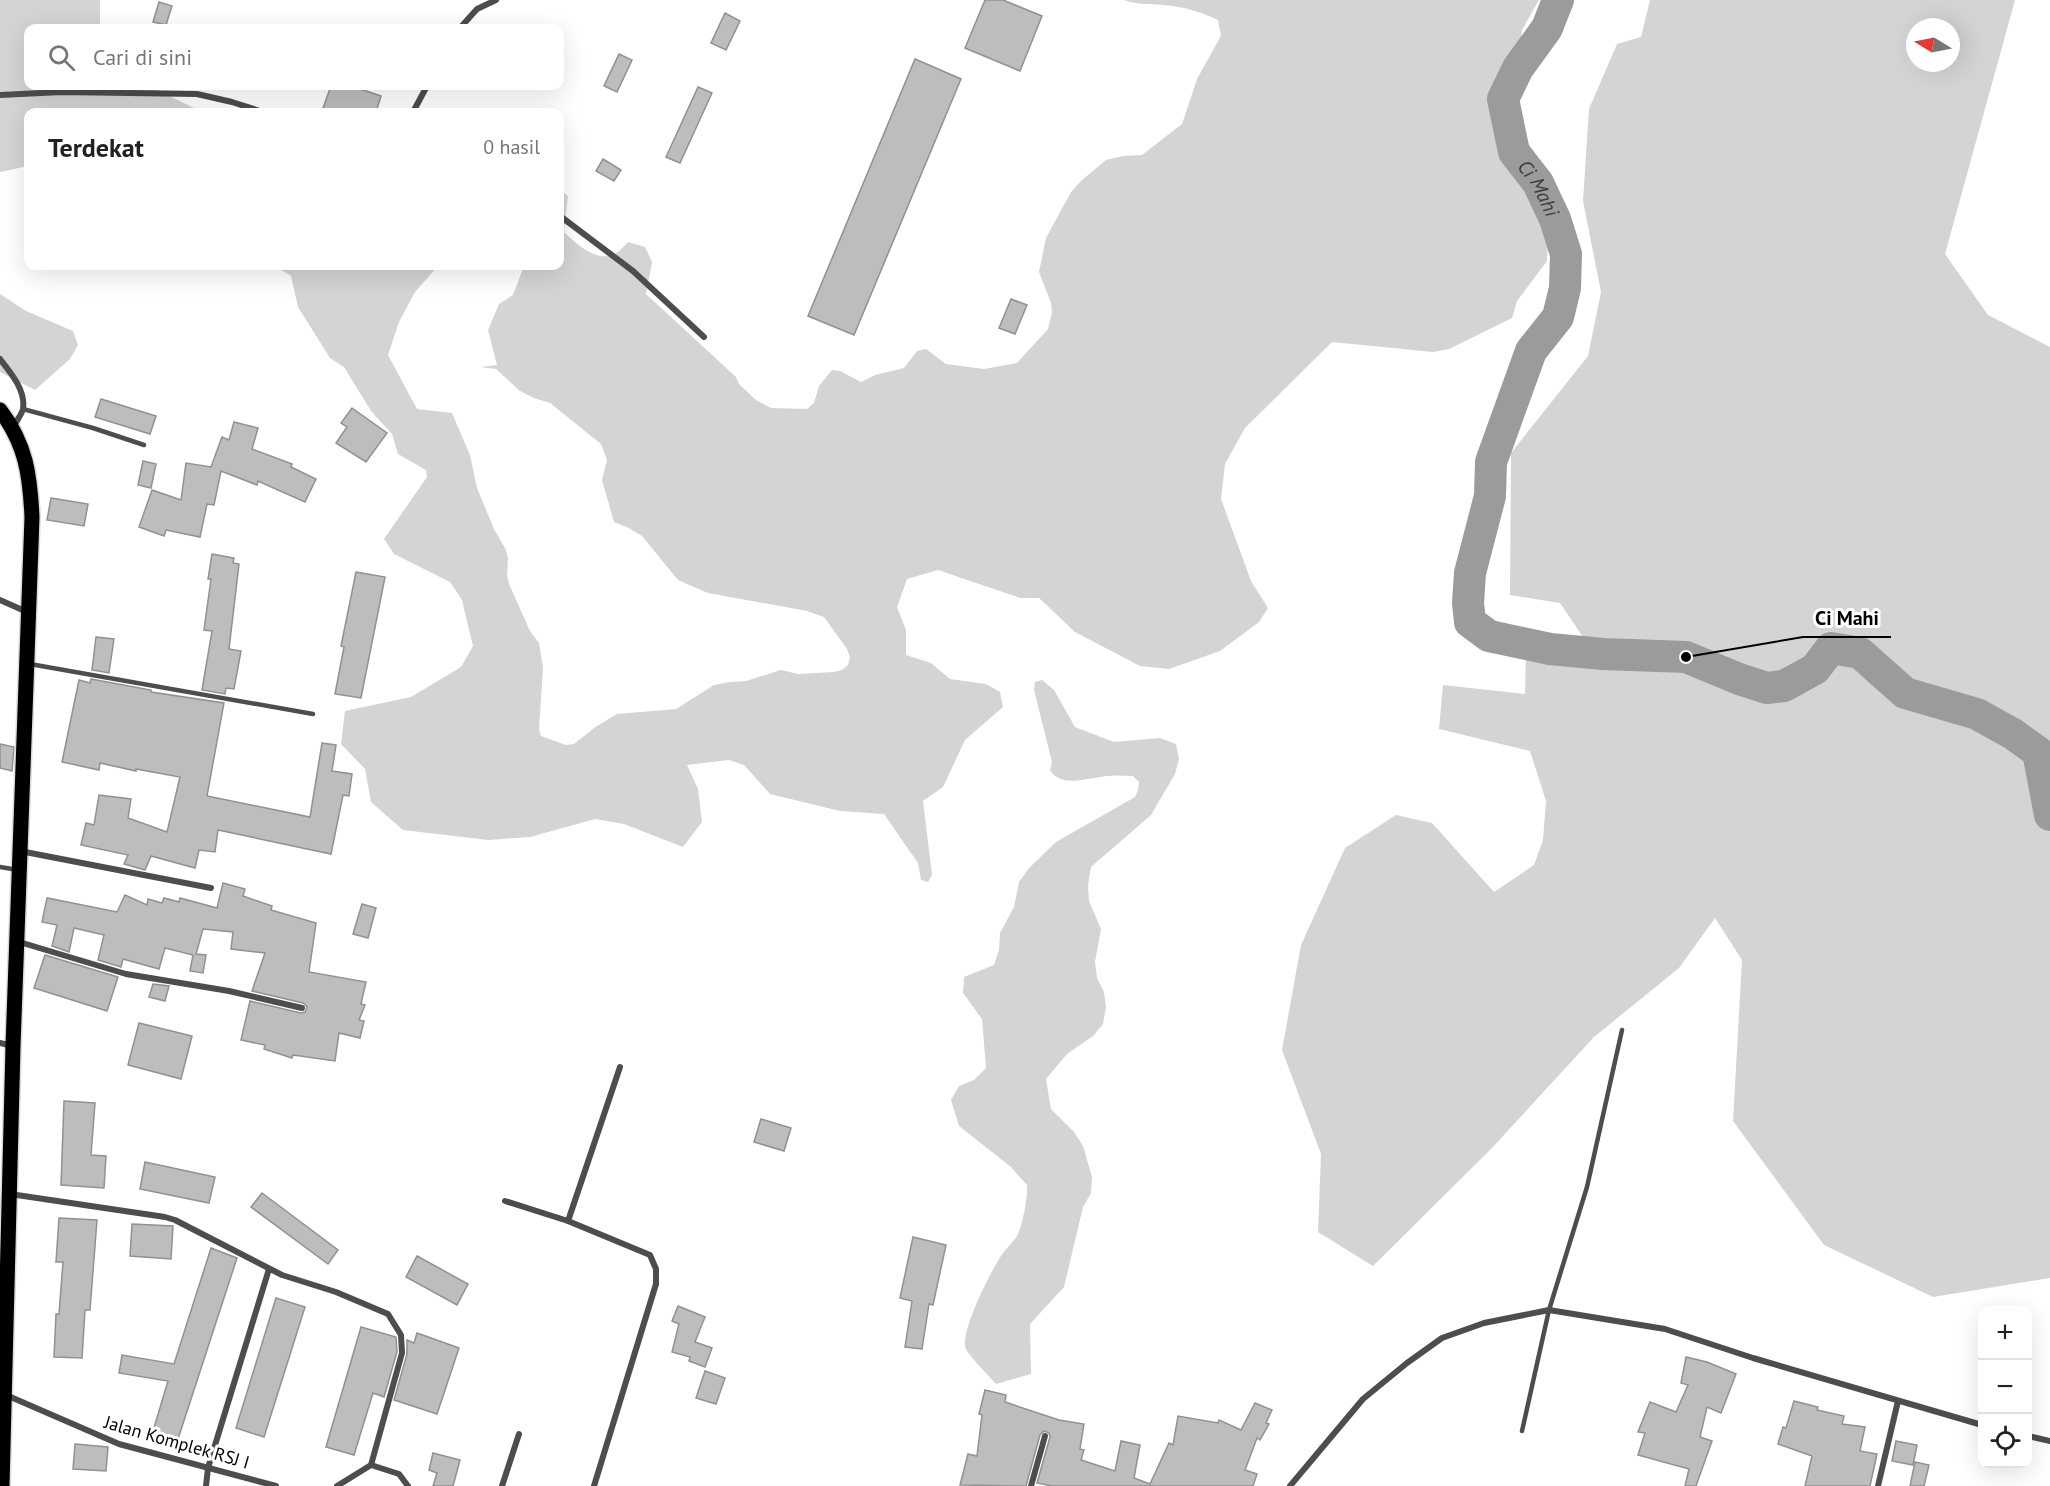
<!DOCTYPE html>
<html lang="id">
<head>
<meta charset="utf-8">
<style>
  body { margin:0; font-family:"PT Sans",sans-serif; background:#f2f2f2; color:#222 }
  .controls { position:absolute; right:18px; bottom:18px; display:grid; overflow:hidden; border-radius:12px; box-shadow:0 6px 24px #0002 }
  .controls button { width:54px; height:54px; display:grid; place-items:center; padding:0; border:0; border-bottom:2px solid #e0e0e0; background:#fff; color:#222; font:30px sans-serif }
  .compass { position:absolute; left:1906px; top:18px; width:54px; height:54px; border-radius:50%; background:#fff; box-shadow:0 6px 24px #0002; rotate:280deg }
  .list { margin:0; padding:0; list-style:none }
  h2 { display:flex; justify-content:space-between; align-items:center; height:78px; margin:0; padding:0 24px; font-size:26px }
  h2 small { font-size:20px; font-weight:400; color:#767676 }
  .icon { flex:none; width:33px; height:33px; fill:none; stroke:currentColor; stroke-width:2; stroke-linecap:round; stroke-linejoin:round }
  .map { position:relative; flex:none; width:2050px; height:1486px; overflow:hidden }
  .search { position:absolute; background:#fff; box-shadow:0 6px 24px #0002; left:24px; top:24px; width:540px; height:66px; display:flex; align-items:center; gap:15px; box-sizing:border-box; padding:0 21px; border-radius:12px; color:#767676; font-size:22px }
  .panel { position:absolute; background:#fff; box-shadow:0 6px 24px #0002; left:24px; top:108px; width:540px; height:162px; border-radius:12px }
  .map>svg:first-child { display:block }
</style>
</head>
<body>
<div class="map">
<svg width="2050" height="1486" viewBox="0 0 2050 1486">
  <rect width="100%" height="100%" fill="#fff"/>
  <g fill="#d4d4d4" fill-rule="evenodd">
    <polygon points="0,0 100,0 100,28 28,28 28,86 149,86 194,108 209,112 28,112 28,166 0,172"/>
    <path d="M 1124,0 L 1539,0 L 1522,30 L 1518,68 L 1518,101 L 1508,154 L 1549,226 L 1547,261 L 1517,301 L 1512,318 L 1449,349 L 1433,352 L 1332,342 L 1245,428 L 1225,464 L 1221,499 L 1251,581 L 1268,608 L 1259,622 L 1220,651 L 1169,669 L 1140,666 L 1075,632 L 1039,598 L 1020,598 L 938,570 L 907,579 L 897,607 L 906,630 L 906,655 L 931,663 L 950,679 L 986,684 L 1000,692 L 1003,707 L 965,740 L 943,787 L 923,801 L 932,875 L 928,882 L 921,880 L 918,863 L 884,814 L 840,811 L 770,794 L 744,765 L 729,760 L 687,765 L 698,789 L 702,822 L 683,847 L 624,824 L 595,819 L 530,837 L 488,840 L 403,830 L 371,802 L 365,769 L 341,744 L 345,711 L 411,697 L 461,667 L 473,646 L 462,600 L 450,582 L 394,554 L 384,539 L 427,477 L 426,470 L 398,454 L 392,434 L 371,411 L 344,367 L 330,358 L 298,307 L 291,276 L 275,266 L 438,266 L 415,292 L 399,322 L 388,355 L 417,409 L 452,413 L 470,455 L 477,488 L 494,529 L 506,550 L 508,558 L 507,575 L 509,584 L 530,631 L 539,643 L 543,668 L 539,729 L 541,736 L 566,745 L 574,744 L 594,728 L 617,714 L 676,709 L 714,685 L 730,682 L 746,681 L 781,670 L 798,674 L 834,672 L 842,670 L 848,665 L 850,657 L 847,649 L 824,617 L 807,611 L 708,593 L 678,580 L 642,536 L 629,528 L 614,522 L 602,480 L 607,460 L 601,444 L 550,403 L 534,398 L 520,391 L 496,369 L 480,367 L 497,365 L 488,330 L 499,304 L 513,295 L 524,266 L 560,266 L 560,190 L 568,196 L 564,232 C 575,243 593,259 609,256 C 617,255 623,247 628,242 L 645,247 L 652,262 L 646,294 L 736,377 L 739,384 L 756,400 L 771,408 L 807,409 L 814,403 L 819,386 L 832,370 L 840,371 L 861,382 L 875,375 L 904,368 L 917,351 L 926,349 L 946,364 L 984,369 L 1017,363 L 1048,329 L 1052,312 L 1051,303 L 1039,272 L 1046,238 L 1071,192 L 1082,180 L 1106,160 L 1123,156 L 1142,155 L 1182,124 L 1197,79 L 1221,36 L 1218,20 C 1204,13 1188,8 1172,6 C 1156,3 1139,6 1124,0 Z"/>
    <path d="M 1650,0 L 2015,0 L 1945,254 L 1988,315 L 2050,347 L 2050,1278 L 1933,1297 L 1824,1245 L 1733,1121 L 1742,960 L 1715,918 L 1679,968 L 1594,1037 L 1491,1149 L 1373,1266 L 1318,1232 L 1321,1154 L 1282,1050 L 1301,945 L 1345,848 L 1396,815 L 1432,823 L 1494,892 L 1534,865 L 1543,840 L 1546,801 L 1530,751 L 1439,729 L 1443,685 L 1525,694 L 1526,652 L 1583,637 L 1560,603 L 1510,595 L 1511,453 L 1588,356 L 1601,292 L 1583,201 L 1589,109 L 1617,44 L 1641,37 ZM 1915,27 L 1951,27 L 1951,63 L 1915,63 Z"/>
    <polygon points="0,294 26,311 73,331 78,345 70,359 35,390 0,372"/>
    <path d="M 1042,680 L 1054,690 L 1075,727 L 1114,742 L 1160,738 L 1176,744 L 1179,759 L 1175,774 L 1151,815 L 1091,867 L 1088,885 L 1089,901 L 1101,929 L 1095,962 L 1097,978 L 1104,992 L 1106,1007 L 1103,1024 L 1093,1036 L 1067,1054 L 1046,1079 L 1051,1109 L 1074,1132 L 1083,1146 L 1092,1177 L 1091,1193 L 1083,1207 L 1064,1287 L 1030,1324 L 1031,1374 L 996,1384 C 989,1376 970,1357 966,1349 C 959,1333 991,1271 1001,1256 C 1006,1248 1014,1242 1018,1234 C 1023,1223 1028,1196 1027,1185 L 1011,1167 L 959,1126 L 951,1100 L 959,1086 L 974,1080 L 986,1068 L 982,1019 L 963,993 L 964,977 L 994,965 L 999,950 L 1000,933 L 1014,907 L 1019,882 L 1029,868 L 1056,842 L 1135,797 L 1138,790 L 1139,782 L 1133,776 C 1125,776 1117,775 1109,776 C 1089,777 1062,789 1050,770 L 1052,762 L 1034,690 L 1035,682 Z"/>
  </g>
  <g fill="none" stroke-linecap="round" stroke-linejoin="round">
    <path stroke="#9b9b9b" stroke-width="32" id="s1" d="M 1558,0 L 1547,28 L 1518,68 L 1503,99 L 1514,152 L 1538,183 L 1555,219 L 1566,254 L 1565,288 L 1558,317 L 1531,351 L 1491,462 L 1490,496 L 1470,573 L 1468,603 L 1470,622 L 1489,636 L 1550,649 L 1603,654 L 1686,657 L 1739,679 L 1767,688 L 1784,686 L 1815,669 L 1831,648 L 1860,653 L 1905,693 L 1977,714 L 2013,734 L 2038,752 L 2050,815"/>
  </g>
  <g fill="#bdbdbd" stroke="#919191" stroke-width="1.5">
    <polygon points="985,0 1003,0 1042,16 1020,71 965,48"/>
    <polygon points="159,2 172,6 166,25 153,22"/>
    <polygon points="725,13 740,21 726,50 711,43"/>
    <polygon points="619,54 632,60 617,92 604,86"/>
    <polygon points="915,59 961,79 854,335 808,316"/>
    <polygon points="331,86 351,86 381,96 376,112 338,112 323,108"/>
    <polygon points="698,87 712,93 680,163 666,157"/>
    <polygon points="603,159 621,170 614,181 596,171"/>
    <polygon points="1011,299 1027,305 1015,334 999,328"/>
    <polygon points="101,399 156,416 150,434 95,417"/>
    <polygon points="352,408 387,433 366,462 336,443 347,427 341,423"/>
    <polygon points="234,422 258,428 252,449 292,464 291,467 316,479 305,502 258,481 257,485 221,471 214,505 207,504 200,537 166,530 164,536 139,527 152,490 181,500 186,463 211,467 222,437 229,440"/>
    <polygon points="143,461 156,464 151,488 138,485"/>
    <polygon points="51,498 88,504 84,526 47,520"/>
    <polygon points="212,554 234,558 233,563 239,564 229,649 241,651 234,689 226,688 225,694 202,690 212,631 204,630 211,579 208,579"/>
    <polygon points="356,572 385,577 361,698 335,694 344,647 341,646"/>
    <polygon points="96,637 114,639 109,673 92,670"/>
    <polygon points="91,679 151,690 151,692 224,703 207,796 310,817 322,743 336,745 332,771 352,774 349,796 343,795 331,854 218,830 215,852 199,850 195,868 151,856 145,870 124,864 128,855 81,845 86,823 94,825 99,795 131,799 128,818 167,832 180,777 136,769 136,771 100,763 99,770 62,762 79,680 90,683"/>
    <polygon points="0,744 14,747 12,771 0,768"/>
    <polygon points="223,883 245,889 243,896 272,906 271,910 316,923 309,972 366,982 361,1004 365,1005 359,1020 364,1021 360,1038 339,1033 335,1061 293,1055 292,1058 264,1049 265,1045 241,1040 250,1001 301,1013 305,1012 307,1007 303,1003 252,991 265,953 231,949 233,932 203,929 196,954 206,955 203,973 190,971 193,955 165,948 159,969 123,959 121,967 98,960 104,935 74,928 69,952 52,946 57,925 42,922 47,898 117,912 125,895 147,905 148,899 162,903 164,898 179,902 180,898 217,908"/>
    <polygon points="362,904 376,908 368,938 353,934"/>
    <polygon points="45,955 118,977 107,1011 34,988"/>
    <polygon points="153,984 169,986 165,1001 149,997"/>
    <polygon points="139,1023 192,1036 181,1079 128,1065"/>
    <polygon points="64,1101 95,1103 91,1155 106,1156 104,1188 61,1185"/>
    <polygon points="761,1119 791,1128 784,1151 754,1142"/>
    <polygon points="145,1162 215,1177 209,1203 140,1189"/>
    <polygon points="262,1193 338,1250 328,1264 251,1207"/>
    <polygon points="59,1218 97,1220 90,1310 85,1310 82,1358 54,1357 56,1314 59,1314 63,1262 56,1262"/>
    <polygon points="132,1224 173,1226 171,1259 130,1256"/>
    <polygon points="913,1237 946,1245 933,1305 929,1304 922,1349 905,1347 912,1301 900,1298"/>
    <polygon points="211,1248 237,1258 178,1439 153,1431 168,1381 119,1373 122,1355 174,1364"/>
    <polygon points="417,1256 468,1284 457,1305 406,1277"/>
    <polygon points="276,1298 305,1307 264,1437 236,1428"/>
    <polygon points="678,1306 705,1317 695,1342 712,1348 705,1367 689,1361 690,1357 672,1352 679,1324 672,1321"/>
    <polygon points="361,1327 396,1337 397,1352 384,1397 373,1393 354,1455 326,1447"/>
    <polygon points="417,1333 459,1348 437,1414 394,1400 407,1354 407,1340 414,1343"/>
    <polygon points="1686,1357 1707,1362 1736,1374 1721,1413 1707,1407 1700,1437 1712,1441 1696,1486 1685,1486 1689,1469 1638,1455 1645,1433 1638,1432 1650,1402 1676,1412 1688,1385 1681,1383"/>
    <polygon points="705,1371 725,1378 716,1404 696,1398"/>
    <polygon points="985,1390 1006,1395 1005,1402 1059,1420 1084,1424 1080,1449 1084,1450 1081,1460 1115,1471 1121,1441 1140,1445 1134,1478 1150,1484 1169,1443 1173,1445 1178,1416 1218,1423 1219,1420 1241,1430 1255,1403 1272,1410 1266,1423 1269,1424 1260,1440 1257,1438 1245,1470 1257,1474 1253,1486 1052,1486 1037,1483 1050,1437 1049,1433 1044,1431 1040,1435 1026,1486 960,1485 968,1454 977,1456 982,1415 979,1414"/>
    <polygon points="1794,1401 1818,1407 1817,1410 1844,1416 1842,1424 1865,1427 1860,1451 1877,1454 1870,1486 1805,1486 1812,1456 1778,1444 1783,1427 1786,1428"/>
    <polygon points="1896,1441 1917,1445 1913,1465 1892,1461"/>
    <polygon points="75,1444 108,1447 106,1471 73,1469"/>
    <polygon points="433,1453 460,1460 453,1486 433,1486 437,1473 429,1470"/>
    <polygon points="1915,1462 1929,1465 1924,1486 1910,1486"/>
  </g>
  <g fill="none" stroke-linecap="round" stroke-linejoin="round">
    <defs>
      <path id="primary" d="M 0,410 C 26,444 30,475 32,517 L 13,1046 L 2,1486"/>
    </defs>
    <use href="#primary" stroke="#dbdbdb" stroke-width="18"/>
    <g stroke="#4d4d4d" stroke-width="4.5">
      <polyline points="23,409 93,428 144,445"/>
      <polyline points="30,664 313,714"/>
      <polyline points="0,867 18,870"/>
      <polyline points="1522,1431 1549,1310 1587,1187 1622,1030"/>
    </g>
    <g stroke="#4d4d4d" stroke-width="6">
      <polyline points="460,28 477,9 496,0"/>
      <polyline points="0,95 62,92 197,94 232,102 263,112"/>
      <polyline points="413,112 427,86"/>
      <polyline points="560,216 633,271 704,337"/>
      <path d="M 0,359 C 10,372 26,390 23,409 C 22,414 16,421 14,427"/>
      <polyline points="0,600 27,612"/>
      <polyline points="20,851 211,888"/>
      <polyline points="16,941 126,974 229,991 302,1008"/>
      <polyline points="0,1043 12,1046"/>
      <polyline points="10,1194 165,1217 175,1220 282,1275 336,1292 388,1314 401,1335 402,1353 371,1465"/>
      <polyline points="505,1201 568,1221 650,1255 656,1269 656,1284 594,1486"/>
      <polyline points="568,1221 620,1067"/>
      <polyline points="6,1395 119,1444 276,1486"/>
      <polyline points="2028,1436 2050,1441"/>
      <polyline points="371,1465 399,1474 408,1486"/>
      <polyline points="206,1486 208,1468 269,1269"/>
      <polyline points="337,1486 371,1465"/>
      <polyline points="502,1486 519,1434"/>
      <polyline points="1031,1486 1045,1436"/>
      <polyline points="1290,1486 1363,1399 1407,1363 1442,1338 1484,1323 1549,1310 1665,1329 1753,1358 1982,1425"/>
      <polyline points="1878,1486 1898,1401"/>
    </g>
    <use href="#primary" stroke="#000" stroke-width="15"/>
  </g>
  <g text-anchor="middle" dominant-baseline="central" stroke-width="6" stroke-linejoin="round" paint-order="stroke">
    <g font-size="18" fill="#000" stroke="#fff">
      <text transform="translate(177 1442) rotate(16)">Jalan Komplek RSJ I</text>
    </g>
    <g font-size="20" font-style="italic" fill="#3c3c3c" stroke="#fff">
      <text stroke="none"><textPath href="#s1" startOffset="212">Ci Mahi</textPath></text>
    </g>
  </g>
  <path fill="none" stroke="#000" stroke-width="2" d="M1686 657L1803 637H1891"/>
  <circle fill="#000" stroke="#fff" stroke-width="2" cx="1686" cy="657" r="6"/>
  <g font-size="20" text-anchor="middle" font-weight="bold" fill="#000" stroke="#fff" stroke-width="6" stroke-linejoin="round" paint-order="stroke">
    <text x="1847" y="625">Ci Mahi</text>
  </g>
</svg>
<div class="controls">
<button>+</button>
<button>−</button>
<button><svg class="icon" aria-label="locate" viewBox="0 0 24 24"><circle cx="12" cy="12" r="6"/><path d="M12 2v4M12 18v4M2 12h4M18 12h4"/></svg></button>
</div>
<svg class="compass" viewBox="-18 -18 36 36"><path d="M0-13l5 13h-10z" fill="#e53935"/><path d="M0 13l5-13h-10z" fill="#767676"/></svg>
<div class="search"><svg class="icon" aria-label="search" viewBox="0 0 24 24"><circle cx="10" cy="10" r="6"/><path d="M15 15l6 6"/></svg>Cari di sini</div>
<section class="panel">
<h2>Terdekat<small>0 hasil</small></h2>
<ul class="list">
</ul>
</section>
</div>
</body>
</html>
